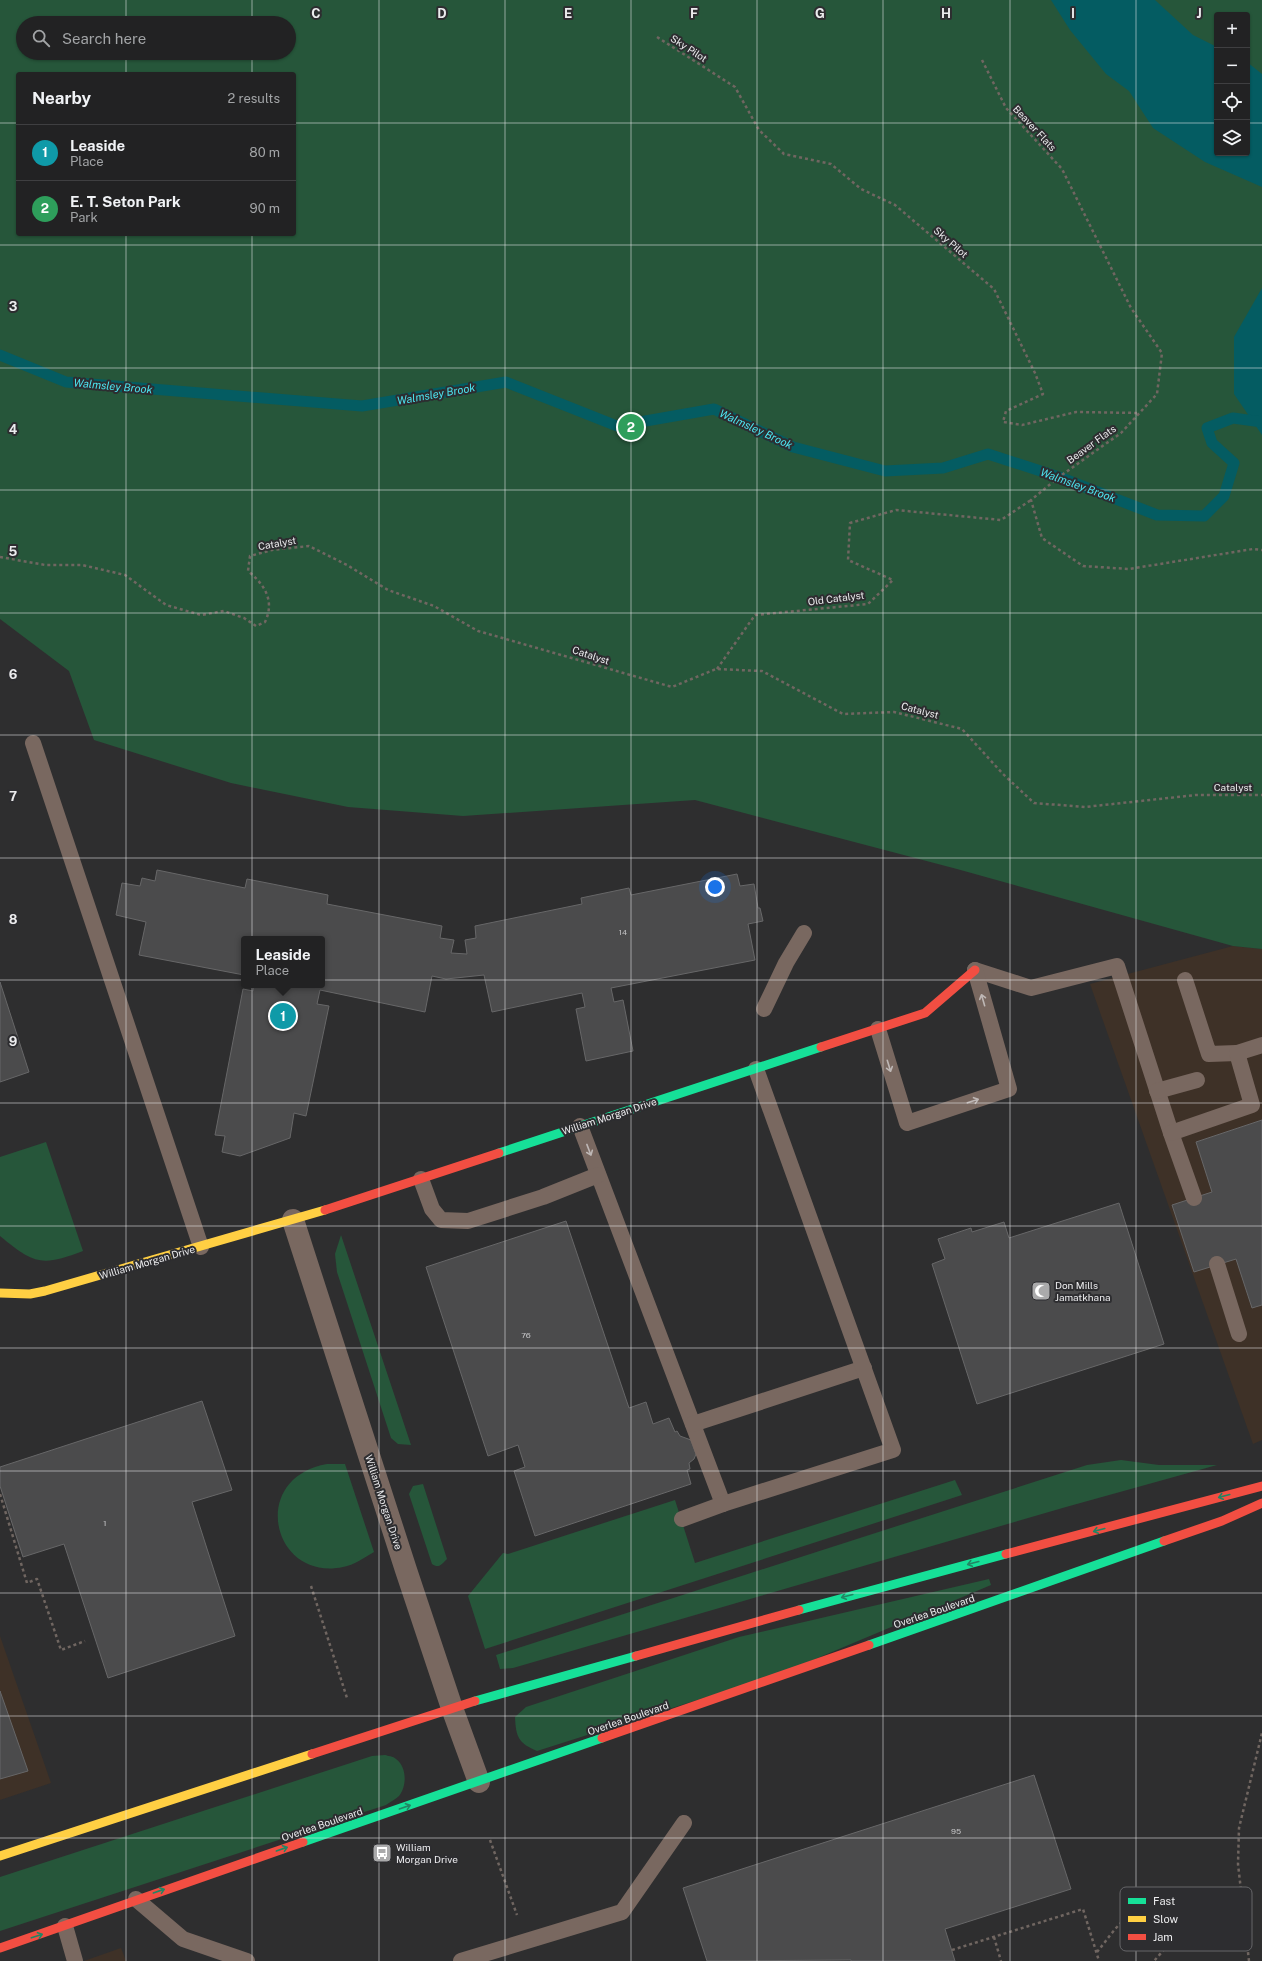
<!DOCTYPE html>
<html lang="en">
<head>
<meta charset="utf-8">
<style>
  body { margin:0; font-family:"Public Sans",sans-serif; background:#2e2f30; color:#f1f3f6 }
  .controls { position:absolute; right:12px; top:12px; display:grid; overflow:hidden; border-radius:4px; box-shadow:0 1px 3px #0004 }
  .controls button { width:36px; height:36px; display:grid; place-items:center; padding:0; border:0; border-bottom:1px solid #3f3f41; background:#222223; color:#f1f3f6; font:20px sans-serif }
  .you { position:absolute; left:715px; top:887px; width:14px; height:14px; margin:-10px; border:3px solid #fff; border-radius:50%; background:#1a73e8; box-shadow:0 0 0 6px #1a73e833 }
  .badge { display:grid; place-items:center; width:26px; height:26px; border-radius:50%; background:#aaaaab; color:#fff; font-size:13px; font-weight:700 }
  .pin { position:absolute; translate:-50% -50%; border:2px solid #fff; box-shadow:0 1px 4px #0006 }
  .popup { position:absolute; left:241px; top:936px; width:84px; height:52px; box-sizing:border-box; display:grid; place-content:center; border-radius:4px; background:#222223; filter:drop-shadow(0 1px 3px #0005); font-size:13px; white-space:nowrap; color:#a2a4a6 }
  .popup b { font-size:15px; color:#f1f3f6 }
  .popup::after { content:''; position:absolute; left:50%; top:100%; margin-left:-8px; border:8px solid transparent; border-top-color:#222223 }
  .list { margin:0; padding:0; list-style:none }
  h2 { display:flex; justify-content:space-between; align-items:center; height:52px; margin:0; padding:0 16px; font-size:17px }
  h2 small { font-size:13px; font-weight:400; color:#a2a4a6 }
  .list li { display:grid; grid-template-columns:26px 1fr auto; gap:12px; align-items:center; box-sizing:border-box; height:56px; padding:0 16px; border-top:1px solid #3f3f41 }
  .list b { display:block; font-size:15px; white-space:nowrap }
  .list p { margin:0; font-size:13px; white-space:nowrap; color:#a2a4a6 }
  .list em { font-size:13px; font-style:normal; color:#a2a4a6 }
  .icon { flex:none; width:22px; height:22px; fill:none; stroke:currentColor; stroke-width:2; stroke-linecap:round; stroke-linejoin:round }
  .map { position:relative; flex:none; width:1262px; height:1961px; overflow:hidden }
  .search { position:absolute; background:#222223; box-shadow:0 1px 3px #0004; left:16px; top:16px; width:280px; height:44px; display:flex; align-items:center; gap:10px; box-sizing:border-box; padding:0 14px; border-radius:22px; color:#a2a4a6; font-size:15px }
  .panel { position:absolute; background:#222223; box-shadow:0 1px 3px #0004; left:16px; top:72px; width:280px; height:164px; border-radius:4px }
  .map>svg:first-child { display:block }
</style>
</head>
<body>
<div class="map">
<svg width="1262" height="1961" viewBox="0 0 1262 1961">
  <rect width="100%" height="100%" fill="#2e2e2f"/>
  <g fill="#3e3127">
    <polygon points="1233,946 1262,949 1262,1440 1253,1444 1090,984"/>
    <polygon points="0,1636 51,1783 0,1800"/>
    <polygon points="121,1948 126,1961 84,1961"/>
  </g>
  <g fill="#26563a" fill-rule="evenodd">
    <path d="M 0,0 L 1262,0 L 1262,949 L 1233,946 L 957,869 L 695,800 L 463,816 L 348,807 L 231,783 L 94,740 L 69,671 L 0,619 ZM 1217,15 L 1247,15 L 1247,153 L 1217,153 ZM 23,23 L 289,23 L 289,53 L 23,53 ZM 18,74 L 294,74 L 294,234 L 18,234 Z"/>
    <path d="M 46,1142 L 83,1251 C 41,1267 34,1264 0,1236 L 0,1157 Z"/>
    <polygon points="341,1235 411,1445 398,1444 391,1438 337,1272 335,1254"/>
    <polygon points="1121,1460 1159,1465 1217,1465 1066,1507 513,1668 500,1669 496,1655 1087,1465"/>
    <path d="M 327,1464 L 345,1464 L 374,1552 C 364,1558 354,1565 343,1567 C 272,1582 248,1478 327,1464 Z"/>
    <polygon points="955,1480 962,1495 485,1649 468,1596 503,1553 508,1554 675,1500 695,1563"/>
    <path d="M 423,1484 L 447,1559 C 442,1564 439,1569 432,1564 L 409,1494 L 413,1486 Z"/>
    <path d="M 989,1579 L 991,1585 L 782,1673 L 537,1751 C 518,1743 516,1737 515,1717 L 526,1707 L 739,1637 Z"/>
    <path d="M 385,1755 C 388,1756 393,1756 396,1759 C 407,1767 407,1786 399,1796 C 396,1799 390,1802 386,1805 L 0,1931 L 0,1877 L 372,1756 Z"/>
  </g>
  <g fill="#045c62">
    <polygon points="1051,0 1155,0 1193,35 1217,47 1217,153 1247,153 1247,62 1262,74 1262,187 1205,162 1153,128 1129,91 1106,74 1070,30"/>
    <polygon points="1262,288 1262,435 1234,394 1234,337"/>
  </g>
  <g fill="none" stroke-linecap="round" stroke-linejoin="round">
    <polyline stroke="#045c62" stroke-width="11" points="0,355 66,382 362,406 506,382 617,426 714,409 793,447 885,471 943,468 988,454 1059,477 1157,515 1204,516 1224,496 1234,463 1212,443 1207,428 1233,418 1262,422"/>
  </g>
  <g fill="#4b4b4c" stroke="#676768">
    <polygon points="157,870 245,888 247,879 328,895 327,904 442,926 440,938 454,940 451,953 467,954 465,940 476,938 475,926 582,904 581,898 629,888 631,895 737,874 740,886 754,884 758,908 760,908 763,921 748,924 755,960 611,988 614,1002 623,1000 633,1051 586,1061 576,1009 585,1007 582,993 492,1012 484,975 446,979 432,976 425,1012 320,990 317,1004 329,1006 306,1116 294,1113 290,1138 240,1156 222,1152 225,1136 215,1135 243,989 253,991 254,985 322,985 322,939 244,939 244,975 139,955 146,922 116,915 122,883 140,886 142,878 155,881"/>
    <polygon points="0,982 29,1072 0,1082"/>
    <polygon points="1262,1120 1262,1305 1252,1308 1236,1259 1194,1272 1172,1205 1212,1192 1196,1142"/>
    <polygon points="1119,1203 1164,1344 977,1404 932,1264 945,1259 938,1239 971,1228 972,1232 1004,1222 1009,1238"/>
    <polygon points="566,1221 629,1408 646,1402 653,1424 669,1418 675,1432 677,1431 680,1436 691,1440 696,1454 694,1459 689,1463 690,1469 687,1470 691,1484 535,1536 514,1471 525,1467 518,1445 488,1456 426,1267"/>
    <polygon points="202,1401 232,1490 192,1502 235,1636 108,1678 64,1544 23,1557 0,1486 0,1467"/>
    <polygon points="0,1691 28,1771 0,1779"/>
    <polygon points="1034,1775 1071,1889 945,1929 955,1961 851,1961 851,1960 707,1961 683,1888"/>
  </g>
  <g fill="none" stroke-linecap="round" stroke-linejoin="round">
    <g stroke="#706661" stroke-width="2.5" stroke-dasharray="3 3" stroke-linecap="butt">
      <polyline points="657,37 735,87 759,130 784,154 831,164 861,189 895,205 994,289 1035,373 1043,394 1006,411 1003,422 1022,425 1076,412 1139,413"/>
      <polyline points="982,60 1006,108 1062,169 1131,308 1162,353 1157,394 1121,433 1059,477 1031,500 1042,538 1083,566 1129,569 1253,549 1262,550"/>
      <path d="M 0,557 L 45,565 L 82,565 L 125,575 L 166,605 L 201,615 L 224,611 L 244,618 L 256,626 L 265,622 C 275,601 265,585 248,571 L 250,556 L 272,550 L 309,546 L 347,565 L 388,590 L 434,606 L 478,631 L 672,687 L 716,669 L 762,671 L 843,714 L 894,712 L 962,729 L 1003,774 L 1034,803 L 1085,807 L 1196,795 L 1262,795"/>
      <polyline points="717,669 755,615 868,604 893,580 848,560 850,523 896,510 1001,520 1031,500"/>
      <polyline points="0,1494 27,1583 37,1579 61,1650 85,1641"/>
      <polyline points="311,1586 347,1698"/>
      <polyline points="490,1840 517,1915"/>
      <polyline points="994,1937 1001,1961"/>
      <polyline points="952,1950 1083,1909 1099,1961"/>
      <path d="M 1097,1952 C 1108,1939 1120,1919 1136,1912 C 1157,1903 1173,1920 1168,1941 C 1167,1948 1159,1955 1154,1961"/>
      <polyline points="1249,1961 1238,1864 1239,1828 1262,1733"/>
    </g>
    <g stroke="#796860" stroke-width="16">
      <polyline points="33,743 201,1247"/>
      <polyline points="975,970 1031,988 1117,966 1171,1133 1194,1198"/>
      <polyline points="1185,980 1209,1054 1237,1053"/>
      <polyline points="764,1009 786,963 804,933"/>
      <polyline points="878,1029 907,1123 1009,1089 975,970"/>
      <polyline points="1157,1091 1197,1080"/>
      <polyline points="580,1126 723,1504"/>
      <polyline points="1171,1133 1252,1105 1237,1053 1262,1045"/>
      <polyline points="421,1179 432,1209 441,1220 468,1221 543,1197 598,1175"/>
      <polyline points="1217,1264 1239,1334"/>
      <polyline points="693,1424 864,1368"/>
      <polyline points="682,1519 723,1504 893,1450 756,1069"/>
      <polyline points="136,1899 183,1939 247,1961"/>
      <polyline points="65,1926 75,1961"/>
      <polyline points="461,1961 622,1912 684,1823"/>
    </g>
    <polyline stroke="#796860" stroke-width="22" points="293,1220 406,1570 452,1708 479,1782"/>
    <g stroke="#16e098" stroke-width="9">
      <polyline points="499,1153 821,1047"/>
      <polyline points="799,1610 1006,1554"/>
      <polyline points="869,1645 1164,1541"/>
      <polyline points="475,1701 636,1656"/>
      <polyline points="303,1842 602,1738"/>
    </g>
    <g stroke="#ffcf43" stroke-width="9">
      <polyline points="0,1293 30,1294 45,1291 325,1210"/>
      <polyline points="0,1856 312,1754"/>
    </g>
    <g stroke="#f24e42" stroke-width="9">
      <polyline points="821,1047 925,1013 975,970"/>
      <polyline points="325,1210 499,1153"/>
      <polyline points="1164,1541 1222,1521 1262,1503"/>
      <polyline points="1006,1554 1262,1486"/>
      <polyline points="636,1656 799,1610"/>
      <polyline points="602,1738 869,1645"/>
      <polyline points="312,1754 475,1701"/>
      <polyline points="0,1948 303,1842"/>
    </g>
  </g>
  <defs><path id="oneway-shaft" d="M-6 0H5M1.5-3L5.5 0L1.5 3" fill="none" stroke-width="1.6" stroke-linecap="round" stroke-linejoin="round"/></defs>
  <g stroke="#beb7b5">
    <use href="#oneway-shaft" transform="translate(983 1000) rotate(-106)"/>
    <use href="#oneway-shaft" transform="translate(889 1066) rotate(73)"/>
    <use href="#oneway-shaft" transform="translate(973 1101) rotate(-18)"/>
    <use href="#oneway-shaft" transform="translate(589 1150) rotate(69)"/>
  </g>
  <g stroke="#228664">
    <use href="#oneway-shaft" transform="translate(1224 1496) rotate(165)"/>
    <use href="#oneway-shaft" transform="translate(1099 1530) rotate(165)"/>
    <use href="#oneway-shaft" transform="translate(973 1563) rotate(165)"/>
    <use href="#oneway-shaft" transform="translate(847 1596) rotate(165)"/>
    <use href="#oneway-shaft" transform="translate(405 1807) rotate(-19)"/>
    <use href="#oneway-shaft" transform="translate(282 1849) rotate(-19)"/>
    <use href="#oneway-shaft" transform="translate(159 1891) rotate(-19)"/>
    <use href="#oneway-shaft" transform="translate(37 1936) rotate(-18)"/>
  </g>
  <path fill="none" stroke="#ececee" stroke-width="1" stroke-opacity="0.55" d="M 126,0 L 126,23M 252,0 L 252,23M 379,0 L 379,1961M 505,0 L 505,1961M 631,0 L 631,1961M 757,0 L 757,1961M 883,0 L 883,1961M 1010,0 L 1010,1961M 1136,0 L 1136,1961M 126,53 L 126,74M 252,53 L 252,74M 0,123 L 18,123M 294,123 L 1217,123M 1247,123 L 1262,123M 126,234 L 126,1961M 252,234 L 252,1961M 0,245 L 1262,245M 0,368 L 1262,368M 0,490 L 1262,490M 0,613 L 1262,613M 0,735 L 1262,735M 0,858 L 1262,858M 0,980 L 1262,980M 0,1103 L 1262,1103M 0,1226 L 1262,1226M 0,1348 L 1262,1348M 0,1471 L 1262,1471M 0,1593 L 1262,1593M 0,1716 L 1262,1716M 0,1838 L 1262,1838"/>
  <defs>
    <symbol id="mosque-square" viewBox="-11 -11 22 22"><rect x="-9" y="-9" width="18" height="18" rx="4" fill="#aaaaab" stroke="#2d2d30"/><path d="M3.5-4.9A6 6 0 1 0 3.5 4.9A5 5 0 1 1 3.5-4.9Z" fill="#fff"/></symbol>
    <symbol id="bus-square" viewBox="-11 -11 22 22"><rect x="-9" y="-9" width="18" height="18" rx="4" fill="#aaaaab" stroke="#2d2d30"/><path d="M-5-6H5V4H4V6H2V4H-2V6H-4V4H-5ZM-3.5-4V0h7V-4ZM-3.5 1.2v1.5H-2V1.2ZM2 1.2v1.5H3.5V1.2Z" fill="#fff"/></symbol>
  </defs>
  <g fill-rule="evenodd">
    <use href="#mosque-square" x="1030" y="1280" width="22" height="22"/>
    <use href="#bus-square" x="371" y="1842" width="22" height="22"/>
  </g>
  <g text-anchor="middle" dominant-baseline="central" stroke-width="4" stroke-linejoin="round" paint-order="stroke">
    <g font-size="8" fill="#c4c4c6">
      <text x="623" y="932">14</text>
      <text x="526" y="1335">76</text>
      <text x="105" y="1523">1</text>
      <text x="956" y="1831">95</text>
    </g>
    <g font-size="10" fill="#ececee" stroke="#2d2d30">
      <text transform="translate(689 48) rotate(33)">Sky Pilot</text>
      <text transform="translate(1035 128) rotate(47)">Beaver Flats</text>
      <text transform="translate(951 242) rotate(41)">Sky Pilot</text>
      <text transform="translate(1091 444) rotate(-36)">Beaver Flats</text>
      <text transform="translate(277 543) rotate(-10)">Catalyst</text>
      <text transform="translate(836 598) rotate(-7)">Old Catalyst</text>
      <text transform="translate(591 655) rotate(18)">Catalyst</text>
      <text transform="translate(920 710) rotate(15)">Catalyst</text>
      <text x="1233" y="787">Catalyst</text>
      <text transform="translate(609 1116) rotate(-18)">William Morgan Drive</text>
      <text transform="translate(147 1262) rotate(-16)">William Morgan Drive</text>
      <text transform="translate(384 1502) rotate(72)">William Morgan Drive</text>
      <text transform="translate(934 1611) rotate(-19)">Overlea Boulevard</text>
      <text transform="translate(628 1718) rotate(-19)">Overlea Boulevard</text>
      <text transform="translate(322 1824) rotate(-19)">Overlea Boulevard</text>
    </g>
    <g font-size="10" fill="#ececee" stroke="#2d2d30" text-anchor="start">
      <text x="1055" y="1285">Don Mills<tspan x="1055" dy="12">Jamatkhana</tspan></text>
      <text x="396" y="1847">William<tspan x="396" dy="12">Morgan Drive</tspan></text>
    </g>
    <g font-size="11" font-style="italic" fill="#4ce5f1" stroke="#2d2d30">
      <text transform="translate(113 386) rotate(5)">Walmsley Brook</text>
      <text transform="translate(436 394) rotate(-10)">Walmsley Brook</text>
      <text transform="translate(756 429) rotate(25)">Walmsley Brook</text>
      <text transform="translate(1078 485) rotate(20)">Walmsley Brook</text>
    </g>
  </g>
  <rect x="1120" y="1887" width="132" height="64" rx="6" fill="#2d2d30" stroke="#666669" stroke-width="1"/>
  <rect x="1128" y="1898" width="18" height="6" fill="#16e098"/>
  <rect x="1128" y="1916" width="18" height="6" fill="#ffcf43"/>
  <rect x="1128" y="1934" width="18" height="6" fill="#f24e42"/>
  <g font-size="11" fill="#ececee">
    <text x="1153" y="1905">Fast</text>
    <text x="1153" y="1923">Slow</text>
    <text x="1153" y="1941">Jam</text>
  </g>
  <g font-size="13" text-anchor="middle" font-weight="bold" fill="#ececee" stroke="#2d2d30" stroke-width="4" stroke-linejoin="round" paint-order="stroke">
    <text x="316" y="18">C</text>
    <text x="442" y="18">D</text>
    <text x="568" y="18">E</text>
    <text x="694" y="18">F</text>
    <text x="820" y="18">G</text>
    <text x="946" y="18">H</text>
    <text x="1073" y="18">I</text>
    <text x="1199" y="18">J</text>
    <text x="13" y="311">3</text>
    <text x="13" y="434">4</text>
    <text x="13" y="556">5</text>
    <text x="13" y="679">6</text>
    <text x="13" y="801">7</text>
    <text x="13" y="924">8</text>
    <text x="13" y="1046">9</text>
  </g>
</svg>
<div class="controls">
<button>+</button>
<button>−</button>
<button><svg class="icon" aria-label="locate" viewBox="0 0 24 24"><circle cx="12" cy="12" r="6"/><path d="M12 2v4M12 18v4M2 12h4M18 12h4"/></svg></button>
<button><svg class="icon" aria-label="layers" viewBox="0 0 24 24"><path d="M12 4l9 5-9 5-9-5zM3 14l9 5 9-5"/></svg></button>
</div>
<div class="you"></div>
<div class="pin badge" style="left:283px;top:1016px;background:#0f9aa8">1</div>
<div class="popup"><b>Leaside</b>Place</div>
<div class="pin badge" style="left:631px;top:427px;background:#2e9e5b">2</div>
<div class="search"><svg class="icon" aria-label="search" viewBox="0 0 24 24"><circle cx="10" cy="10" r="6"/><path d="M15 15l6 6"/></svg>Search here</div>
<section class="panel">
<h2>Nearby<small>2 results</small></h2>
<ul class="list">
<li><span class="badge" style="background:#0f9aa8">1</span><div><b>Leaside</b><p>Place</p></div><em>80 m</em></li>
<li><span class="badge" style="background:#2e9e5b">2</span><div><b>E. T. Seton Park</b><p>Park</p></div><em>90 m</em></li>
</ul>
</section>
</div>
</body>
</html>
